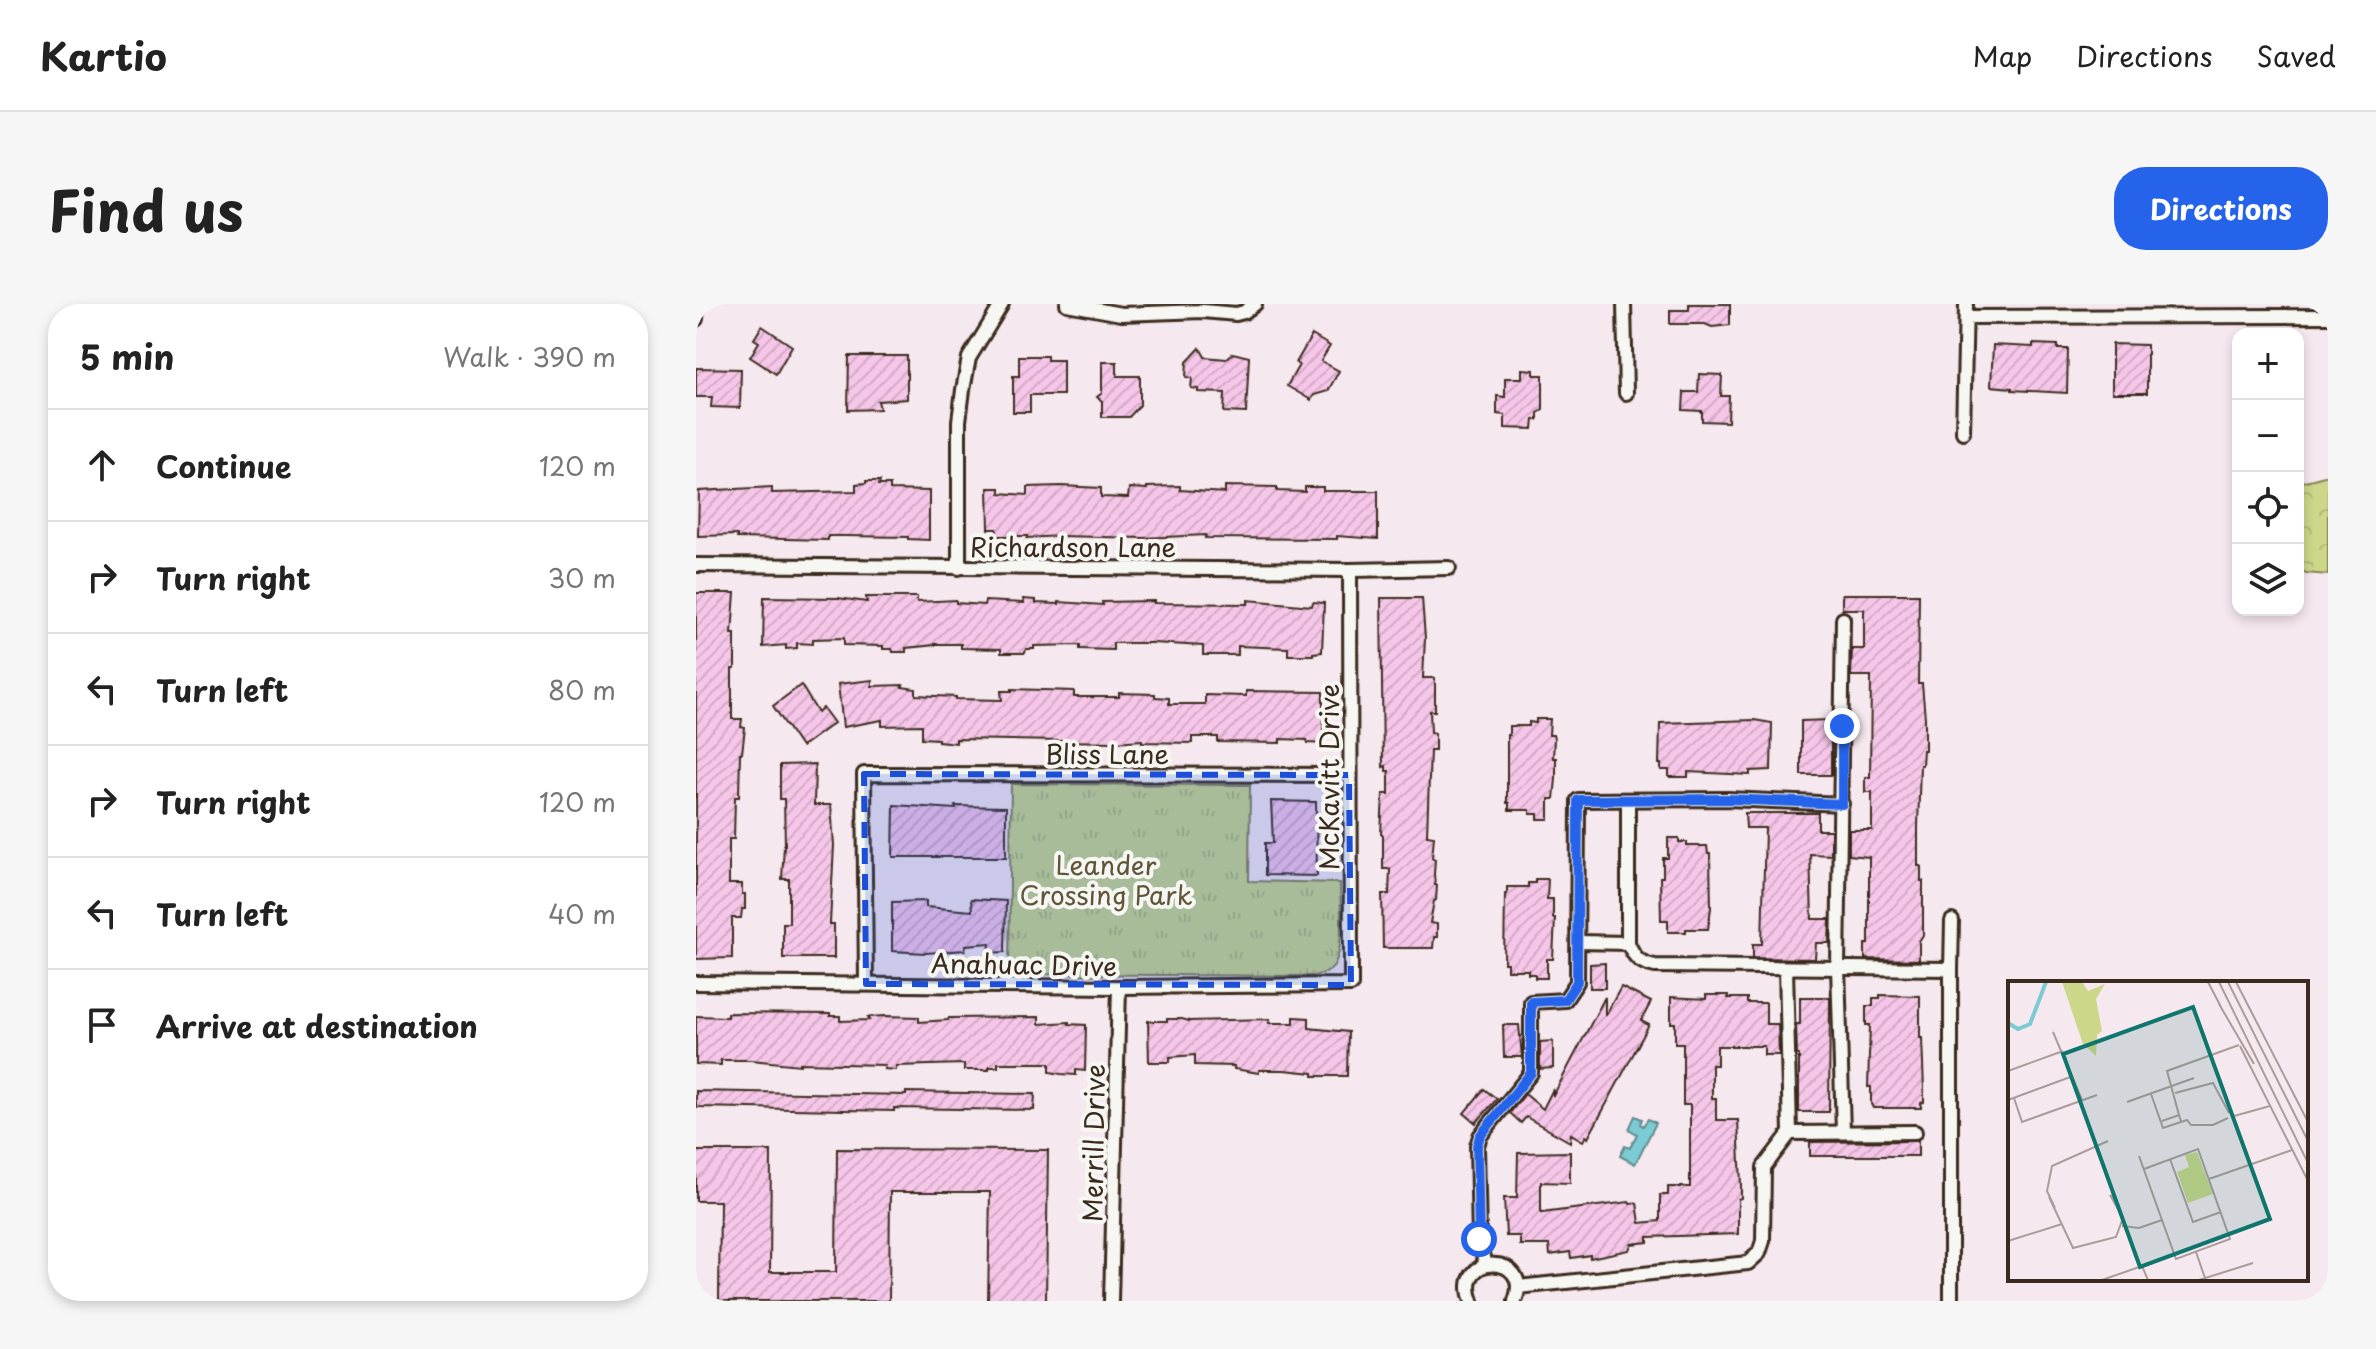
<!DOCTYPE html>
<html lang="en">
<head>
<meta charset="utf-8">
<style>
  body { margin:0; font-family:"Playpen Sans",sans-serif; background:#f6f6f6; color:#222 }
  .controls { position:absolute; right:24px; top:24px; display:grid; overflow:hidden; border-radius:16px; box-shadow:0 4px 12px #0003 }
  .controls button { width:72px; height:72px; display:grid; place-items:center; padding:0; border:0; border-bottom:2px solid #e0e0e0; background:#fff; color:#222; font:40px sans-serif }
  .stop { position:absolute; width:24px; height:24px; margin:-18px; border:6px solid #2563eb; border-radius:50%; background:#fff }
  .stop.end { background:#2563eb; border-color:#fff; box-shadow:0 2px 8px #0008 }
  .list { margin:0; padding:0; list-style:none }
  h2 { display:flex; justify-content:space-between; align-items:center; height:104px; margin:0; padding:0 32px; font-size:34px }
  h2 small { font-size:26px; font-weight:400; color:#767676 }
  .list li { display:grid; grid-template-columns:52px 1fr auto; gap:24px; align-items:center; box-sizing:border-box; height:112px; padding:0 32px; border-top:2px solid #e0e0e0 }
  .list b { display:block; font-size:30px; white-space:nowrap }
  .list em { font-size:26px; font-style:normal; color:#767676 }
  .icon { flex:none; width:44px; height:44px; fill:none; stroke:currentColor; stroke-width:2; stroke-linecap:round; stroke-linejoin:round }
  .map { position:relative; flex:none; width:1632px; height:997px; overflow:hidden; border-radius:32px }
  header { display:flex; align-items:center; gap:48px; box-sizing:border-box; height:112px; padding:0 40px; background:#fff; border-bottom:2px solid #e0e0e0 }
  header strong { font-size:38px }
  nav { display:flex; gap:44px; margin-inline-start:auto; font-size:28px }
  .intro { display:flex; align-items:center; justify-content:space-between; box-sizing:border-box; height:192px; padding:0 48px }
  h1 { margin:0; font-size:56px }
  .button { padding:20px 36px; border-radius:32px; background:#2563eb; color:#fff; font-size:28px; font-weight:700 }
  main { display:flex; gap:48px; padding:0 48px }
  aside { flex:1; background:#fff; border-radius:32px; box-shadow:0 4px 12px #0003 }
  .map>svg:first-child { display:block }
</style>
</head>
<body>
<header>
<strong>Kartio</strong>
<nav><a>Map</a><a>Directions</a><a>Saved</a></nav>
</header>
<div class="intro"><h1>Find us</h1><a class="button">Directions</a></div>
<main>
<aside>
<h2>5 min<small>Walk · 390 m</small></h2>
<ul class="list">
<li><svg class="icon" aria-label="ahead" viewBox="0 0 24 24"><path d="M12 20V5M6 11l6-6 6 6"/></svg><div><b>Continue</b></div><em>120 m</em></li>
<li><svg class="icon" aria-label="right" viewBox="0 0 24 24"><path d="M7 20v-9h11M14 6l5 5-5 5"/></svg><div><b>Turn right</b></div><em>30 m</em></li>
<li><svg class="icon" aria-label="left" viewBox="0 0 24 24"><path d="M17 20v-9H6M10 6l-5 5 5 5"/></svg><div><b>Turn left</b></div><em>80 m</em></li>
<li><svg class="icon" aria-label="right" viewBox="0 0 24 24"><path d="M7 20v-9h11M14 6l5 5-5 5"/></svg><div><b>Turn right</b></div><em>120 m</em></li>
<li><svg class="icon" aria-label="left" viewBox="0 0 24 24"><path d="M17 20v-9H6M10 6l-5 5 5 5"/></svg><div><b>Turn left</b></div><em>40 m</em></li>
<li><svg class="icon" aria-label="arrive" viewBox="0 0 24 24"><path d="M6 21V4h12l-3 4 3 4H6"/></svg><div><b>Arrive at destination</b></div></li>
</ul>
</aside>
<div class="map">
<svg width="1632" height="997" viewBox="0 0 1632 997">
  <defs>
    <pattern id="forest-crowns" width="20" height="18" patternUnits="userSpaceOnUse" patternTransform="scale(2)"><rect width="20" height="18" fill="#ccd78a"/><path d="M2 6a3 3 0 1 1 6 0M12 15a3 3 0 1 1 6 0" fill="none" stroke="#b0b977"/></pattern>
    <pattern id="park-tufts" width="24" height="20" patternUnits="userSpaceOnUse" patternTransform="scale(2)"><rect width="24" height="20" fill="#ccd78a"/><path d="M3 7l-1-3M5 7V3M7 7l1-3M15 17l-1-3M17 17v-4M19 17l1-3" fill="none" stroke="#b0b977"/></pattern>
    <pattern id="building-hatch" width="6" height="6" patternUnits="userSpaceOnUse" patternTransform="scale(2)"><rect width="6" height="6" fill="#f6c6e8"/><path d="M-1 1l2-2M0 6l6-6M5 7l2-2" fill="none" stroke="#d4aac7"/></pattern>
  </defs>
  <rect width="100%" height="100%" fill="#f6e8ef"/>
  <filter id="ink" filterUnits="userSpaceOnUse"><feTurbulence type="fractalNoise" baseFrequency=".0125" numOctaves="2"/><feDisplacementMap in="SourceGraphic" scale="16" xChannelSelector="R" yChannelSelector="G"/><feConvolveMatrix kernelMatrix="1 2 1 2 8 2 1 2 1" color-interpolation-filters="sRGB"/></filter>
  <g filter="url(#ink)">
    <polygon fill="url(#forest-crowns)" stroke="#848054" stroke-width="2" points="1632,171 1632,271 1610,269 1602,264 1602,179"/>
    <path fill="url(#park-tufts)" stroke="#848054" stroke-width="2" d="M 315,480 L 554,481 L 553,577 L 644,579 C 644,599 650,653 634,666 C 630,670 622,670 617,672 L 313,670 Z"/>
    <polygon fill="#7acbd3" stroke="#618b8b" stroke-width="2" points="939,812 946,815 944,820 947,822 952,815 960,819 939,860 924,852 929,842 934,844 941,830 933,825"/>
    <g fill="url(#building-hatch)" stroke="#3b2a1e" stroke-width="2">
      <polygon points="993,0 1034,0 1034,21 1016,23 1009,20 974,20 974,6 993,6"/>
      <polygon points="66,22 96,42 80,70 54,53 63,38 58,35"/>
      <polygon points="616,31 634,42 625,57 643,67 632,87 618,91 615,96 591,82 603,61 600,59"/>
      <polygon points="1337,40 1362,41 1362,45 1372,45 1371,89 1316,86 1316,84 1295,82 1297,41 1337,43"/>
      <polygon points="1416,40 1451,41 1451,89 1416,89"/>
      <polygon points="504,44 509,53 530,55 537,49 553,53 550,109 528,108 529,89 502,88 502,85 495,84 496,74 490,73 491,58"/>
      <polygon points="153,52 211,52 211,95 182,97 184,105 152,106"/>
      <polygon points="323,52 351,52 351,56 367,56 367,91 334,91 334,108 317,108 317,72 323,72"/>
      <polygon points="406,58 421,58 421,72 444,72 444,101 433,113 406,113 406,97 401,93 406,89"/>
      <polygon points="0,64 45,65 44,104 15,103 16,93 0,93"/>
      <polygon points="826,65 838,66 838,71 847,71 847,106 842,109 842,116 838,116 837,125 809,124 809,111 801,110 801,92 809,93 809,74 826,74"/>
      <polygon points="1003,70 1026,71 1025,92 1033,92 1032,118 1006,117 1006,107 987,106 988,88 1002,88"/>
      <polygon points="170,177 184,177 183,181 194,181 194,186 233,187 233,236 212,235 212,233 149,232 132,232 132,236 41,234 41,231 2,232 3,187 76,183 76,189 160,187 160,180 170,179"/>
      <polygon points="365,182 405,184 405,193 432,194 433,184 451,185 451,183 484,182 484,186 529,189 529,182 581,183 581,187 609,188 609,183 627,183 627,187 682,187 682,235 641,232 641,235 509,234 510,231 447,234 364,232 331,234 331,232 300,232 301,225 293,225 292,184 304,184 304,189 332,191 332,183"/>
      <polygon points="0,289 39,289 36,330 39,330 39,365 36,365 36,415 46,415 45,423 49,424 46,449 44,449 43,493 39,493 38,535 33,535 33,580 46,580 46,590 49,590 49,605 46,605 45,614 36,614 36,654 0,655"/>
      <polygon points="1146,290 1223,290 1222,380 1226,380 1229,414 1229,446 1227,446 1226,461 1224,461 1222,523 1222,562 1225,562 1225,577 1227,577 1227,631 1223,637 1223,656 1169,655 1169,640 1173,640 1173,553 1153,551 1153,526 1176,526 1176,488 1169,488 1169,473 1174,473 1175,372 1155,372 1156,345 1168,345 1168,305 1146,305"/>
      <polygon points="68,293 142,294 171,298 170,293 221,293 221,298 260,296 260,299 288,301 289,297 328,299 327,295 340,296 340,299 363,300 363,298 407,301 406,298 458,297 458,299 552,300 552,296 616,302 617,298 628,299 626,348 617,349 617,351 592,351 592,344 542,342 542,351 507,351 507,342 457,339 417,339 417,346 384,345 384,341 338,342 338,345 330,345 329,349 305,349 305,345 265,344 265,340 239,340 239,341 210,344 210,348 197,348 196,345 187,345 187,342 148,341 148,334 117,335 117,340 101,339 101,344 90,345 90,341 67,343"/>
      <polygon points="685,294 726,294 729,334 727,374 739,374 739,407 734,407 735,428 739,429 739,446 734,446 731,531 738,532 736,554 739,555 738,570 739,581 741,581 740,596 738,597 734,619 741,620 741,633 738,633 737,644 687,644 686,590 693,590 694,565 687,565 687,531 685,530 687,490 693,490 693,467 690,467 690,462 687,463"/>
      <polygon points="176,376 176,382 207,381 206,383 220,385 220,391 260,393 260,395 306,396 305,387 316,387 316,385 378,387 378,393 423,393 423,389 459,390 459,393 473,394 473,400 509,400 509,391 550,392 550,387 627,388 627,440 612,439 611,436 584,435 584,439 522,438 522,433 496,433 496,439 446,438 446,436 418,438 260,435 260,439 242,437 242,435 226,434 226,421 186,422 186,416 147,423 142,380"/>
      <polygon points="105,381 122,409 127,404 138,419 105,443 77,402"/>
      <polygon points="840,415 854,415 853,431 857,431 858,435 857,454 860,454 860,475 858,495 853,495 853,515 842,515 842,510 834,510 834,506 813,506 813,499 811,499 811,431 813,431 813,422 833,422 833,418 840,419"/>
      <polygon points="1058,416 1076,419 1075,466 1054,467 1054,471 992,468 992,473 973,473 973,466 965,466 965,460 963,460 964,419"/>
      <polygon points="1135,416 1135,471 1105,471 1105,417"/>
      <polygon points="119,460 118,501 135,501 138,541 134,620 138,620 138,654 87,654 87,619 93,619 93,575 86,575 88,541 89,541 88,495 84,495 84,461"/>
      <polygon points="575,497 620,498 621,572 569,571 569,539 577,539"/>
      <polygon points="198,501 260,505 259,502 310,503 310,553 197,553"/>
      <polygon points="1049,509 1122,509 1122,526 1135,526 1135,551 1114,550 1116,615 1134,615 1133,639 1120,639 1119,655 1057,654 1057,640 1066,640 1069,524 1050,524"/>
      <polygon points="972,534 983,534 983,538 991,538 991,542 1011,542 1012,550 1014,550 1015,604 1012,625 990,625 990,628 972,628 972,616 965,616 964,573 967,573 967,554 972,554"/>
      <polygon points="839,575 852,575 851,595 857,595 857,614 859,614 857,655 851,655 851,674 839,674 839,670 832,670 832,666 811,666 811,659 808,659 809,590 811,590 811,583 832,583 832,579 839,579"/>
      <polygon points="275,595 310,597 309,648 293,649 294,639 270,641 269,646 230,649 196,647 196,598 230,597 230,603 276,607"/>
      <polygon points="909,659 909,684 894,684 894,660"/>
      <polygon points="925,683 955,698 945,717 953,721 892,834 890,832 887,837 875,830 874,838 830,813 825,819 814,809 829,790 847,805 857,785 857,792 909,693 909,712"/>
      <polygon points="1010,691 1032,691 1032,694 1051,694 1051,699 1070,699 1070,720 1082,720 1083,751 1068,751 1068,742 1021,742 1021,761 1016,761 1016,794 1020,794 1020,816 1042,816 1045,880 1045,894 1042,895 1042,930 952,933 952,938 935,940 933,946 894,954 894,951 875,954 874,948 854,951 853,941 824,941 824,932 810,932 808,894 821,894 822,849 874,848 874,879 845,878 845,909 933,898 934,900 941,899 944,919 964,917 964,891 972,891 972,883 994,883 994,801 987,801 987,739 979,739 979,719 975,719 975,693 1010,695"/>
      <polygon points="1184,691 1224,692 1224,734 1226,734 1228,786 1228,798 1225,799 1225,804 1177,804 1175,800 1175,783 1172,783 1174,721 1170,721 1170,702 1177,702 1177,694 1184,694"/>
      <polygon points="1104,693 1134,693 1133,808 1103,808 1103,751 1101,751 1100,720 1104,720"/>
      <polygon points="31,709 134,710 134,712 144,712 144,717 174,716 172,713 190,712 223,713 223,718 252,716 253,714 343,713 343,720 373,718 373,720 390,721 389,767 380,766 380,771 365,770 354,768 354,759 302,759 302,763 293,763 293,766 268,766 268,760 200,762 200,766 188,765 189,761 104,759 104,761 55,756 25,756 25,761 0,760 0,712 31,713"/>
      <polygon points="598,713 613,714 613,724 652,728 651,772 617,772 617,769 588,766 563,766 563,769 538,765 538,762 499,761 499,751 474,753 474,758 453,758 452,717 471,717 471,715 486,715 493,717 574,715 573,719 598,719"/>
      <polygon points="807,721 823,721 826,753 808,753"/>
      <polygon points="857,737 857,764 844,765 844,738"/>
      <polygon points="788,785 801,795 780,819 768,809"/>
      <polygon points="0,787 210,791 210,788 339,790 338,806 198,804 198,807 0,803"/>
      <polygon points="1220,837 1222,837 1222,852 1114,852 1114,838"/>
      <polygon points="141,845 352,846 350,997 292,997 294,888 194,888 193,997 23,997 24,897 0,897 0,847 75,847 74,968 140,968"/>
    </g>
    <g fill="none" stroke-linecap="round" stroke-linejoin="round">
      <defs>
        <g id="street">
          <polyline points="371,0 425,10 507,7 540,10 548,8 559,0"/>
          <polyline points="928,0 930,89"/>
          <polyline points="1270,13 1632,12"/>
          <polyline points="0,15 1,0"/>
          <polyline points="1267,128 1270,0"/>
          <polyline points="0,261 654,266 753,264"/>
          <polyline points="263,264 263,117 267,86 273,54 306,0"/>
          <polyline points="1147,315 1142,663 1147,828"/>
          <polyline points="882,638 932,639 932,496"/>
          <path d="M 932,639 C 938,653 943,659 959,662 L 1255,665 L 1255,997"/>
          <polyline points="1255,665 1256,617"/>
          <polyline points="0,679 423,683 655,681 654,266"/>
          <polyline points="170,680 168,470 653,471"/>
          <polyline points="1094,829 1219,828"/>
          <polyline points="790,961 783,935 781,842 784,832 835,769 835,698 869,696 881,678 882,496 1032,495 1146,500"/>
          <polyline points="822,983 1052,959 1063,949 1067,937 1068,863 1094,829 1090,664"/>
          <polyline points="415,997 423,683"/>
          <path d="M 776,997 C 757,948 838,949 819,997"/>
        </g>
      </defs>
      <use href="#street" stroke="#3b2a1e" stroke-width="18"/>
      <use href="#street" stroke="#f6f6f2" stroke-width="12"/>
    </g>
  </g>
  <g fill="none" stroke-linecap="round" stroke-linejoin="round" filter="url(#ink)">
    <polyline stroke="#2563eb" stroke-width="10" points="783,935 781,842 784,832 835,769 835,698 869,696 881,678 882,496 1032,495 1146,500 1146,422"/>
  </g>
  <path fill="#1d4ed8" fill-opacity="0.2" stroke="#1d4ed8" stroke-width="6" stroke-dasharray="16 10" stroke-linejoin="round" d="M 168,470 L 653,471 L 655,681 L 170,680 Z"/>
  <g text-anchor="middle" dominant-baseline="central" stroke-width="8" stroke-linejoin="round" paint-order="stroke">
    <g font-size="26" fill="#3b2a1e" stroke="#f6f6f2">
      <text x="377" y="242">Richardson Lane</text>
      <text x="411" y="449">Bliss Lane</text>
      <text transform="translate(632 473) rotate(-90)">McKavitt Drive</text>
      <text transform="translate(328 660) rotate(1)">Anahuac Drive</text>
      <text transform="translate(397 839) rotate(-89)">Merrill Drive</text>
    </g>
    <g font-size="26" fill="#5f5539" stroke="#f6f6f2">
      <text x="410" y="560">Leander<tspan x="410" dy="30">Crossing Park</tspan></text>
    </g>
  </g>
  <g transform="translate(1312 677)">
    <rect width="300" height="300" fill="#f6e8ef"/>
    <path d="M 54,1 L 74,1 L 80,10 L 97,3 L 88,18 L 94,50 L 89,54 L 88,75 L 75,63 Z" fill="#ccd78a"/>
    <path d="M 189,171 L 205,213 L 180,222 L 169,191 L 181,186 L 177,174 Z" fill="#ccd78a"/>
    <path fill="none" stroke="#7acbd3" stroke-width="4" d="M 0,42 L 10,48 L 22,43 L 38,1"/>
    <path fill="none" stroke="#ab9c9b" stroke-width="2" d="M 200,1 L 213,26M 211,1 L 300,182M 220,1 L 300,160M 228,1 L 300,141M 211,23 L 246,83M 45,51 L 74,119M 232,65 L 300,200M 0,90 L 55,70M 167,112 L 205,102 L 221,132M 143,113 L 155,147 L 179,139 L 183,144 L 205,144 L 220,137M 6,117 L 14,141 L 89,114M 0,119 L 65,95M 119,121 L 186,97M 171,134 L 159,90 L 231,64M 226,135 L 262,125M 154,140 L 171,134 L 173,140M 131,175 L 168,278 L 222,258 L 190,168 L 136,188M 162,178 L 185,241 L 213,231M 201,198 L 284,169M 41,216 L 65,267 L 108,256 L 115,237 L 102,214 L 109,219M 47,227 L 39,210 L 44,185 L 100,160M 114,245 L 131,247 L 154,239M 0,260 L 54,243M 188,271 L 197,297M 94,299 L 134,285 L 140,299M 191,299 L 245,282"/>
    <path fill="#0f766e" fill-opacity="0.15" stroke="#0f766e" stroke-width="4" d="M 185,26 L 262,238 L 132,286 L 55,73 Z"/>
    <rect width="300" height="300" fill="none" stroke="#3b2a1e" stroke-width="4"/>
  </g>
</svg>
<div class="controls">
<button>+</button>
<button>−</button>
<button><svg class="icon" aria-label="locate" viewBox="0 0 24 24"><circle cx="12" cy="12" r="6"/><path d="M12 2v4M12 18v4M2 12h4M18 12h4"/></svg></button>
<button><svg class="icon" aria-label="layers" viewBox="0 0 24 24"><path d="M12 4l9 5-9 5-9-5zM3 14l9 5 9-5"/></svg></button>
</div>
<div class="stop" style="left:783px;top:935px"></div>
<div class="stop end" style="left:1146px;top:422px"></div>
</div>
</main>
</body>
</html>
